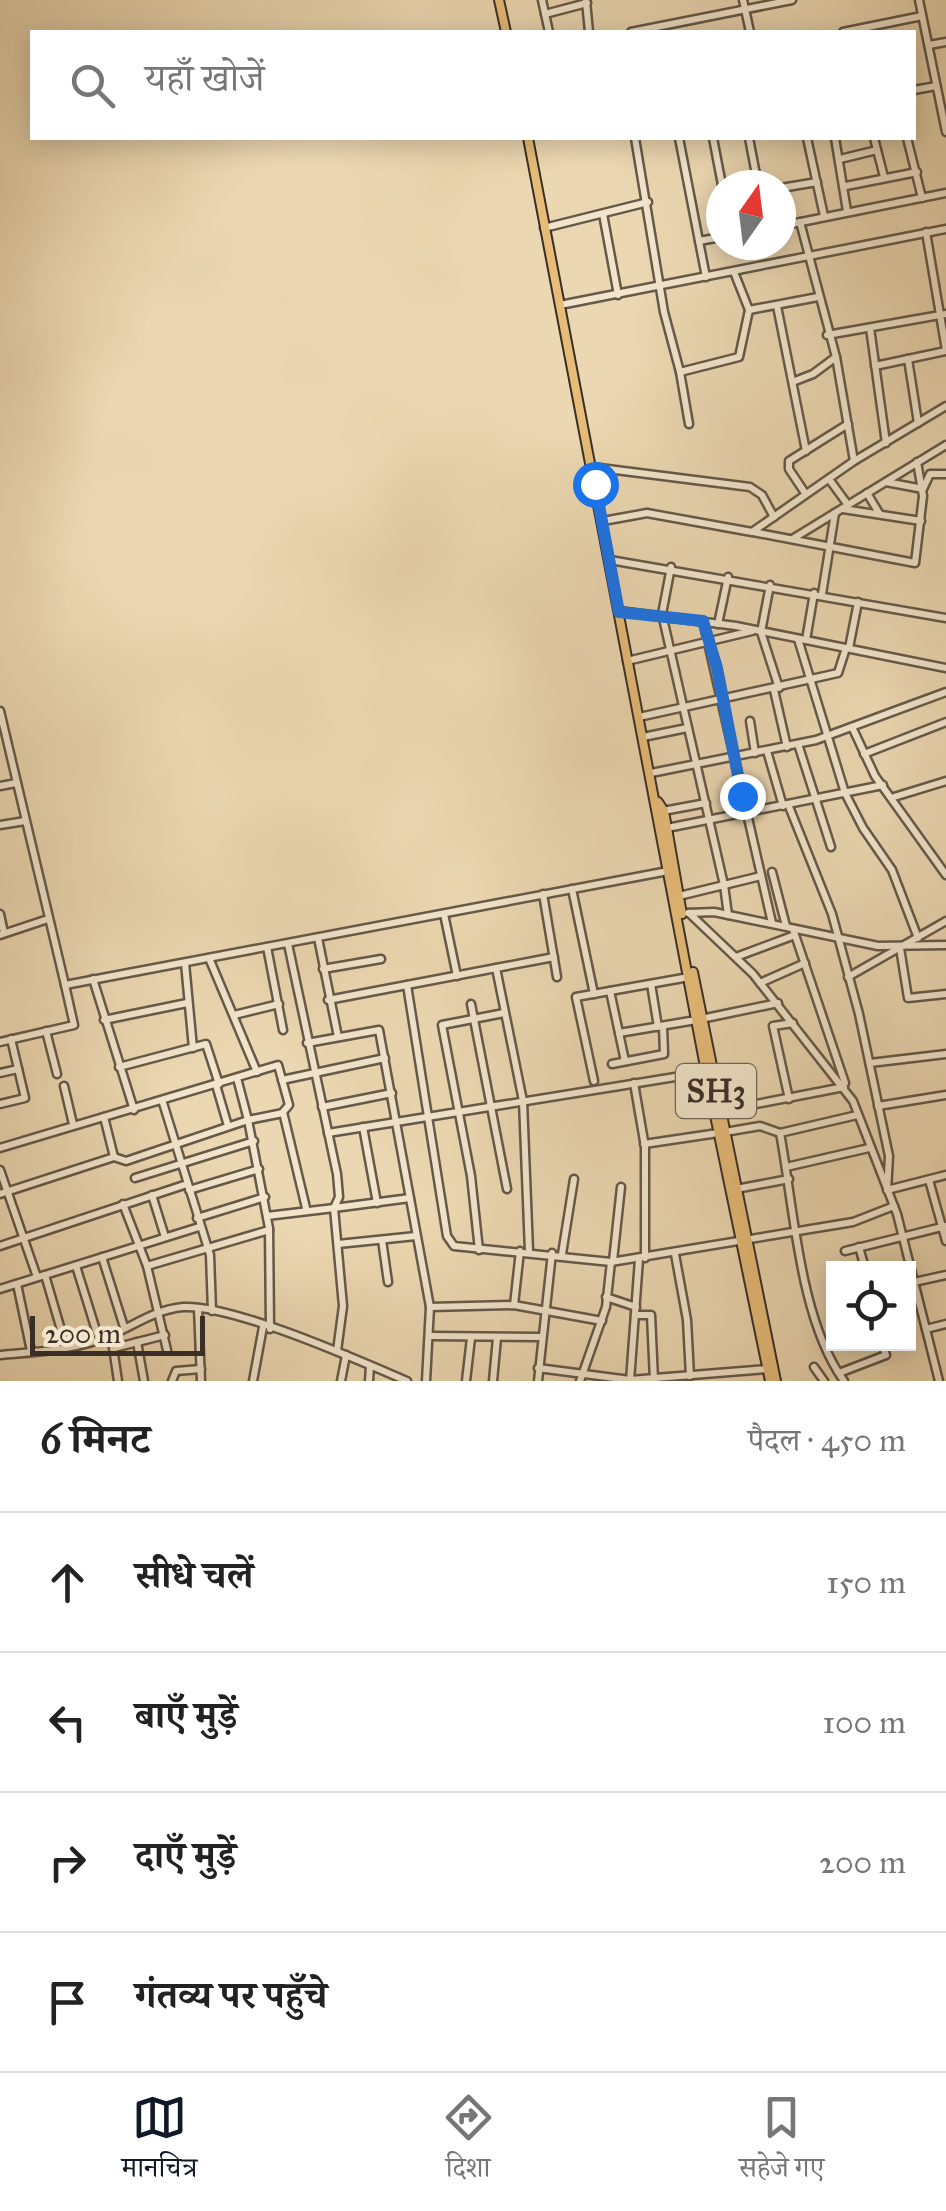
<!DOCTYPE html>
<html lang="hi">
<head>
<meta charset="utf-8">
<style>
  body { margin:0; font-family:"IM FELL Great Primer","Noto Serif Devanagari",serif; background:#f6f6f6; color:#222 }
  .controls { position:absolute; right:30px; bottom:30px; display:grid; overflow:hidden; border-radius:0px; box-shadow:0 5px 25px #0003 }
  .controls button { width:90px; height:90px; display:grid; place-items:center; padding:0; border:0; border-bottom:2px solid #e0e0e0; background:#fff; color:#222; font:50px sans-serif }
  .compass { position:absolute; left:706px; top:170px; width:90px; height:90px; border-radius:50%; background:#fff; box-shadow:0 5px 25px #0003; rotate:14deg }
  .scale { position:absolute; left:30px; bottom:25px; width:175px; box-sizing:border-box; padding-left:10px; border:5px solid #3a2f27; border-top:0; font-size:28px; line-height:35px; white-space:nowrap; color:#3a2f27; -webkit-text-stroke:8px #f2e5cc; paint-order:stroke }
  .stop { position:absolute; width:30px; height:30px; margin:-22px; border:8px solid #1a73e8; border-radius:50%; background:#fff }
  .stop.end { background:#1a73e8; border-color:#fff; box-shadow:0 2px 10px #0008 }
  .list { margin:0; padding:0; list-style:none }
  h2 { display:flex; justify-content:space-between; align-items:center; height:130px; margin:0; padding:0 40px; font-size:42px }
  h2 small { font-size:32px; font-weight:400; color:#767676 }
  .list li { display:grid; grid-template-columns:65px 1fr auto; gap:30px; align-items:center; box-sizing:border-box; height:140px; padding:0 40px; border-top:2px solid #e0e0e0 }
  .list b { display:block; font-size:38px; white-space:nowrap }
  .list em { font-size:32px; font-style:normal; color:#767676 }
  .icon { flex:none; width:55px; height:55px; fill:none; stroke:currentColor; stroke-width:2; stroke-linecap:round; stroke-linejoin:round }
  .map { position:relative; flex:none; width:946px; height:1381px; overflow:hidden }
  .search { position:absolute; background:#fff; box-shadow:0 5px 25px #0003; left:30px; right:30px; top:30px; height:110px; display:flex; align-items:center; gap:25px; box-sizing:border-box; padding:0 35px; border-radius:0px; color:#767676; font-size:38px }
  .sheet { height:690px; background:#fff }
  nav { display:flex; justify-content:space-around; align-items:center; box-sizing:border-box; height:140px; border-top:2px solid #e0e0e0; background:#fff; font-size:28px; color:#767676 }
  nav a { display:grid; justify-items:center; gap:5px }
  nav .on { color:#111827 }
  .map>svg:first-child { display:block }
</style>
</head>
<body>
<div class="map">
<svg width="946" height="1381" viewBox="0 0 946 1381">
  <rect width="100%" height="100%" fill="#ebd7b1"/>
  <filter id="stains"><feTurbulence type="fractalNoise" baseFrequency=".002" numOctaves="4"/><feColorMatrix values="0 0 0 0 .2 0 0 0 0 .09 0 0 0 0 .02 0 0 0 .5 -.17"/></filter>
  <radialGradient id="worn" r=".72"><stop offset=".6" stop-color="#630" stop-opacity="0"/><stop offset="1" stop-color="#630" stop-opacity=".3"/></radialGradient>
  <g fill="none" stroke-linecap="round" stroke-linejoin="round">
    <defs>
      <g id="minor">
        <polyline points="542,0 549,32"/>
        <polyline points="743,0 750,32"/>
        <polyline points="919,0 946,132"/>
        <polyline points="586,1 589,32"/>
        <polyline points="545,14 587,3"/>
        <polyline points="631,32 792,0"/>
        <polyline points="843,32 922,16"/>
        <polyline points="929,45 946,42"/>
        <polyline points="914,90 936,86"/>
        <polyline points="635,138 664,312 680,372"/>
        <polyline points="679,138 706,277"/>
        <polyline points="713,138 722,185"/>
        <polyline points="749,138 758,185"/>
        <polyline points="807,138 824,216"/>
        <polyline points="835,138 847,211"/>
        <polyline points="874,138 884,177"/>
        <polyline points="907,138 922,198"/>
        <polyline points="840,159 877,150"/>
        <polyline points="846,186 917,172"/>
        <polyline points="781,188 817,182"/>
        <polyline points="603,214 618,295"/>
        <polyline points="800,222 836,357 854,461"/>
        <polyline points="781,226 946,193"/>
        <polyline points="544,228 648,202"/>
        <polyline points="926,232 946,350"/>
        <polyline points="699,241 721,237"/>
        <polyline points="734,272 749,310 818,297"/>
        <polyline points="560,305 946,229"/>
        <polyline points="777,306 806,451"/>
        <polyline points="870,328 886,443"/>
        <polyline points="827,335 946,314"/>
        <polyline points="908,359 918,423"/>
        <polyline points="875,366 946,351"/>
        <polyline points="795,381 813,374 836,357"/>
        <polyline points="689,424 680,372 739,357 749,310"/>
        <polyline points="592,467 750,487 762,495 774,517"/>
        <polyline points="829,479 848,505"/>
        <polyline points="886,482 923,489 930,474 946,474"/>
        <polyline points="805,493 789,469 789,461 848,424"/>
        <polyline points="867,493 879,513"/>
        <polyline points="843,509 921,521"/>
        <polyline points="603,521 647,513 752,532 854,461 946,406"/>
        <polyline points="753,532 915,563 923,496 917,462"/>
        <polyline points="794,538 946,445"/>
        <polyline points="610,560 946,618"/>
        <polyline points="671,567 662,614 724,885 761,876"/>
        <polyline points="770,585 761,632 779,688"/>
        <polyline points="822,594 835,513"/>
        <polyline points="619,611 736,626 946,668"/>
        <polyline points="703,621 772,923"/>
        <polyline points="718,624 728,577"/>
        <polyline points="798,639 845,793 863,828 892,870 918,938"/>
        <polyline points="806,640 814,593"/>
        <polyline points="849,648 858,602"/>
        <polyline points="627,661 752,631"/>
        <polyline points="774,690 787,747"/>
        <polyline points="0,711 65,985 668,871"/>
        <polyline points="639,717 838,673 846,648"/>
        <polyline points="750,721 755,753"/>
        <polyline points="853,729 875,776 946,875"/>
        <polyline points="643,737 687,728"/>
        <polyline points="798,744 831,847"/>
        <polyline points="767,751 783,806"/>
        <polyline points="864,754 946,722"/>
        <polyline points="651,773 816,740 946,692"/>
        <polyline points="0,786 16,783"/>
        <polyline points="894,797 946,781"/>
        <polyline points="788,804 832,914 859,1014 889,1156 887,1190 946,1175"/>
        <polyline points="663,811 706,803"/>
        <polyline points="0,825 25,821"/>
        <polyline points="667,828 883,785"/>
        <polyline points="772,872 786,926"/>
        <polyline points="572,889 594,994"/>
        <polyline points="543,894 557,977"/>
        <polyline points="679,896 724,885 728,915"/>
        <polyline points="688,913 714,912 878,946 946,945"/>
        <polyline points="689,913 753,974 853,1101 897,1214 939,1381"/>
        <polyline points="0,914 4,933"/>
        <polyline points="444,914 457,976"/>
        <polyline points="793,929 845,1083"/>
        <polyline points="0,935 48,919"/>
        <polyline points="318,938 338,1037"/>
        <polyline points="288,944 337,1174 339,1197 334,1208 410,1198"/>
        <polyline points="267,947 283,1030"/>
        <polyline points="900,948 908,998 946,994"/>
        <polyline points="736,957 795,935"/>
        <polyline points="209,958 257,1072"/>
        <polyline points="185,963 193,1048"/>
        <polyline points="496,968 523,1101 529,1251"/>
        <polyline points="323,969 381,959"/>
        <polyline points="848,977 946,921"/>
        <polyline points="93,979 134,1110"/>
        <polyline points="760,983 805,963"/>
        <polyline points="651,984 658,1027"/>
        <polyline points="407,985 447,1236 454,1246 611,1262 853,1222 894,1206"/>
        <polyline points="610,991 619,1033 696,1020"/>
        <polyline points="328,1000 554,957"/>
        <polyline points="471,1004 507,1189"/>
        <polyline points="234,1015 279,1004"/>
        <polyline points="701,1019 778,1003"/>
        <polyline points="104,1020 187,1003"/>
        <polyline points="46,1031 57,1074"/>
        <polyline points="619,1033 625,1061"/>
        <polyline points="0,1042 74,1025 65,985"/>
        <polyline points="307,1043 379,1030 430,1307 426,1381"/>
        <polyline points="870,1063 946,1054"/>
        <polyline points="612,1064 664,1054 663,1026"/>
        <polyline points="119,1067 206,1044 219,1084"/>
        <polyline points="0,1073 18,1069"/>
        <polyline points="237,1078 248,1120 283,1113"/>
        <polyline points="282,1080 385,1058"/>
        <polyline points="594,1081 576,997 689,977"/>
        <polyline points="634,1083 645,1147 645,1258"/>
        <polyline points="216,1085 228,1126"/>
        <polyline points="64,1086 73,1124"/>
        <polyline points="789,1099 773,1026 793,1023"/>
        <polyline points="163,1103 210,1255 212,1311"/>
        <polyline points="0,1104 25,1098 11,1039"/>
        <polyline points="878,1106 946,1095"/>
        <polyline points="322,1107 392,1093"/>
        <polyline points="720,1111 844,1087"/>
        <polyline points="363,1127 377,1203"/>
        <polyline points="725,1132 760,1126 780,1133"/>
        <polyline points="328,1133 706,1072"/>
        <polyline points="644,1144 718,1133"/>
        <polyline points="0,1148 278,1065 289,1105 283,1112 306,1208"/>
        <polyline points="114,1157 126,1161 248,1120 269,1228 270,1329"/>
        <polyline points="786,1167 869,1148"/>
        <polyline points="0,1170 37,1277"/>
        <polyline points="135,1178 254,1141"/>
        <polyline points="929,1180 946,1241"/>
        <polyline points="736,1189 789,1179"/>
        <polyline points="189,1190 259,1169"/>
        <polyline points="0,1194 114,1157 104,1117"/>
        <polyline points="152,1195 165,1237"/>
        <polyline points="123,1204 147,1266 167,1350"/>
        <polyline points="267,1216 334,1208 343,1306 337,1351"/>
        <polyline points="197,1218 265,1197"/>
        <polyline points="382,1240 388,1282"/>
        <polyline points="338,1244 416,1236"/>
        <polyline points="0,1246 187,1184"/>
        <polyline points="859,1247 865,1268"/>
        <polyline points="479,1250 471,1176 442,1025 504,1013"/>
        <polyline points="845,1251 946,1226"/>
        <polyline points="562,1254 574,1179"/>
        <polyline points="675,1254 687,1320 690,1376"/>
        <polyline points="102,1257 124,1327"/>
        <polyline points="613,1261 621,1187"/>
        <polyline points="76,1266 99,1340"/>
        <polyline points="147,1266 269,1230"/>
        <polyline points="45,1275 66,1347"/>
        <polyline points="914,1282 946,1275"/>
        <polyline points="17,1284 31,1351"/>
        <polyline points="0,1289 199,1227"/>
        <polyline points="606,1297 636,1307"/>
        <polyline points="514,1305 520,1251"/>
        <polyline points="430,1307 514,1305 602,1321"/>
        <polyline points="198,1308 201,1381"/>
        <polyline points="635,1315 651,1315 654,1380"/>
        <polyline points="926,1329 946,1324"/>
        <polyline points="111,1334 118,1381"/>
        <polyline points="431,1336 540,1337"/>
        <polyline points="137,1342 144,1381"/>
        <polyline points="114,1348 165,1335"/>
        <path d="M 0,1355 C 32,1352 67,1351 98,1340 C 128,1331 150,1310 183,1307 C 232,1304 358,1360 407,1381"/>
        <polyline points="814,1367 824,1381"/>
        <polyline points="538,1368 630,1380 767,1369"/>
        <polyline points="839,1373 886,1355 882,1344"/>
        <polyline points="172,1381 176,1371 201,1369"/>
        <polyline points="253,1381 263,1327"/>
        <polyline points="341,1381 346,1355"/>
        <polyline points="369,1381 370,1366"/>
        <polyline points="466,1381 471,1338"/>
        <polyline points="493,1381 497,1338"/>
        <polyline points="538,1381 552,1253"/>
        <polyline points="580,1381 606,1307 611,1262"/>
        <polyline points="630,1381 639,1259"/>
        <path d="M 844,1381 C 799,1319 794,1207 780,1133 L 857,1115"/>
      </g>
      <g id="major">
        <polyline points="499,0 506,32"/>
        <polyline points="528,138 706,1072 770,1381"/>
        <polyline points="658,802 664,811 682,914"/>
        <polyline points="693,972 776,1381"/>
      </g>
    </defs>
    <use href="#minor" stroke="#66594a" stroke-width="11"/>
    <use href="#major" stroke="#3a2f27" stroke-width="12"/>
    <use href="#minor" stroke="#f2e5cc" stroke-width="6"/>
    <use href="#major" stroke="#e6bc78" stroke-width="8"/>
  </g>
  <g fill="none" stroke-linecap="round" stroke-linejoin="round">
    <polyline stroke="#1a73e8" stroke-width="12" points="595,484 619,612 703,621 717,668 742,796"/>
  </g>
  <g text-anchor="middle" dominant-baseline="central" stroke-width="9" stroke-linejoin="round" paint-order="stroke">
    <rect fill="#f2e5cc" stroke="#716658" stroke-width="2.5" x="676" y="1064" width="80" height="54" rx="8"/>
    <g font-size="32" font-weight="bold" fill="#3a2f27">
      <text x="716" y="1091">SH3</text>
    </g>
  </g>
  <rect width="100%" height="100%" filter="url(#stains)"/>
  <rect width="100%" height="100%" fill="url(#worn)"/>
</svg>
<div class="controls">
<button><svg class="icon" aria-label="locate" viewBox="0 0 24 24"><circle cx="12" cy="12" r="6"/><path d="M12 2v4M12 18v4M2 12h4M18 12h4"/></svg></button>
</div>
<svg class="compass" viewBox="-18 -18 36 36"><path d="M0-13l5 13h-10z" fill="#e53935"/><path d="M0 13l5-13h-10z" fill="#767676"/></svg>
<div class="scale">200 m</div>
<div class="stop" style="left:595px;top:484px"></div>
<div class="stop end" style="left:742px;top:796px"></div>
<div class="search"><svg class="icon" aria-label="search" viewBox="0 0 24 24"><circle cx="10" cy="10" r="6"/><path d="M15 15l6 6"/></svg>यहाँ खोजें</div>
</div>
<section class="sheet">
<h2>6 मिनट<small>पैदल · 450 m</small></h2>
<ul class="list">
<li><svg class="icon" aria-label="ahead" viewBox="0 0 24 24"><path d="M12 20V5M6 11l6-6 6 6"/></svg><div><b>सीधे चलें</b></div><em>150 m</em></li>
<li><svg class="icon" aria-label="left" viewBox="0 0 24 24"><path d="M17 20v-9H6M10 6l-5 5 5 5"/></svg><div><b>बाएँ मुड़ें</b></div><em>100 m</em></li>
<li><svg class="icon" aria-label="right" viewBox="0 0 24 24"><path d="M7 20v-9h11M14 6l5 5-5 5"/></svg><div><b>दाएँ मुड़ें</b></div><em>200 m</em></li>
<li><svg class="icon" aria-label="arrive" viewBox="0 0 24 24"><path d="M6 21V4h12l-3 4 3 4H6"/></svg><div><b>गंतव्य पर पहुँचे</b></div></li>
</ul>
</section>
<nav>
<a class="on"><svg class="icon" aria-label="map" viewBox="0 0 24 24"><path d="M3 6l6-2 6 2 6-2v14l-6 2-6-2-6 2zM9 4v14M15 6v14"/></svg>मानचित्र</a>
<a><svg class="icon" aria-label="directions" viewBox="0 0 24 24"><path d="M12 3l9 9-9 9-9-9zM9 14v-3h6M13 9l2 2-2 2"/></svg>दिशा</a>
<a><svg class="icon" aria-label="saved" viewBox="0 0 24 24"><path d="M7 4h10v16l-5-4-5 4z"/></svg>सहेजे गए</a>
</nav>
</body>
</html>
